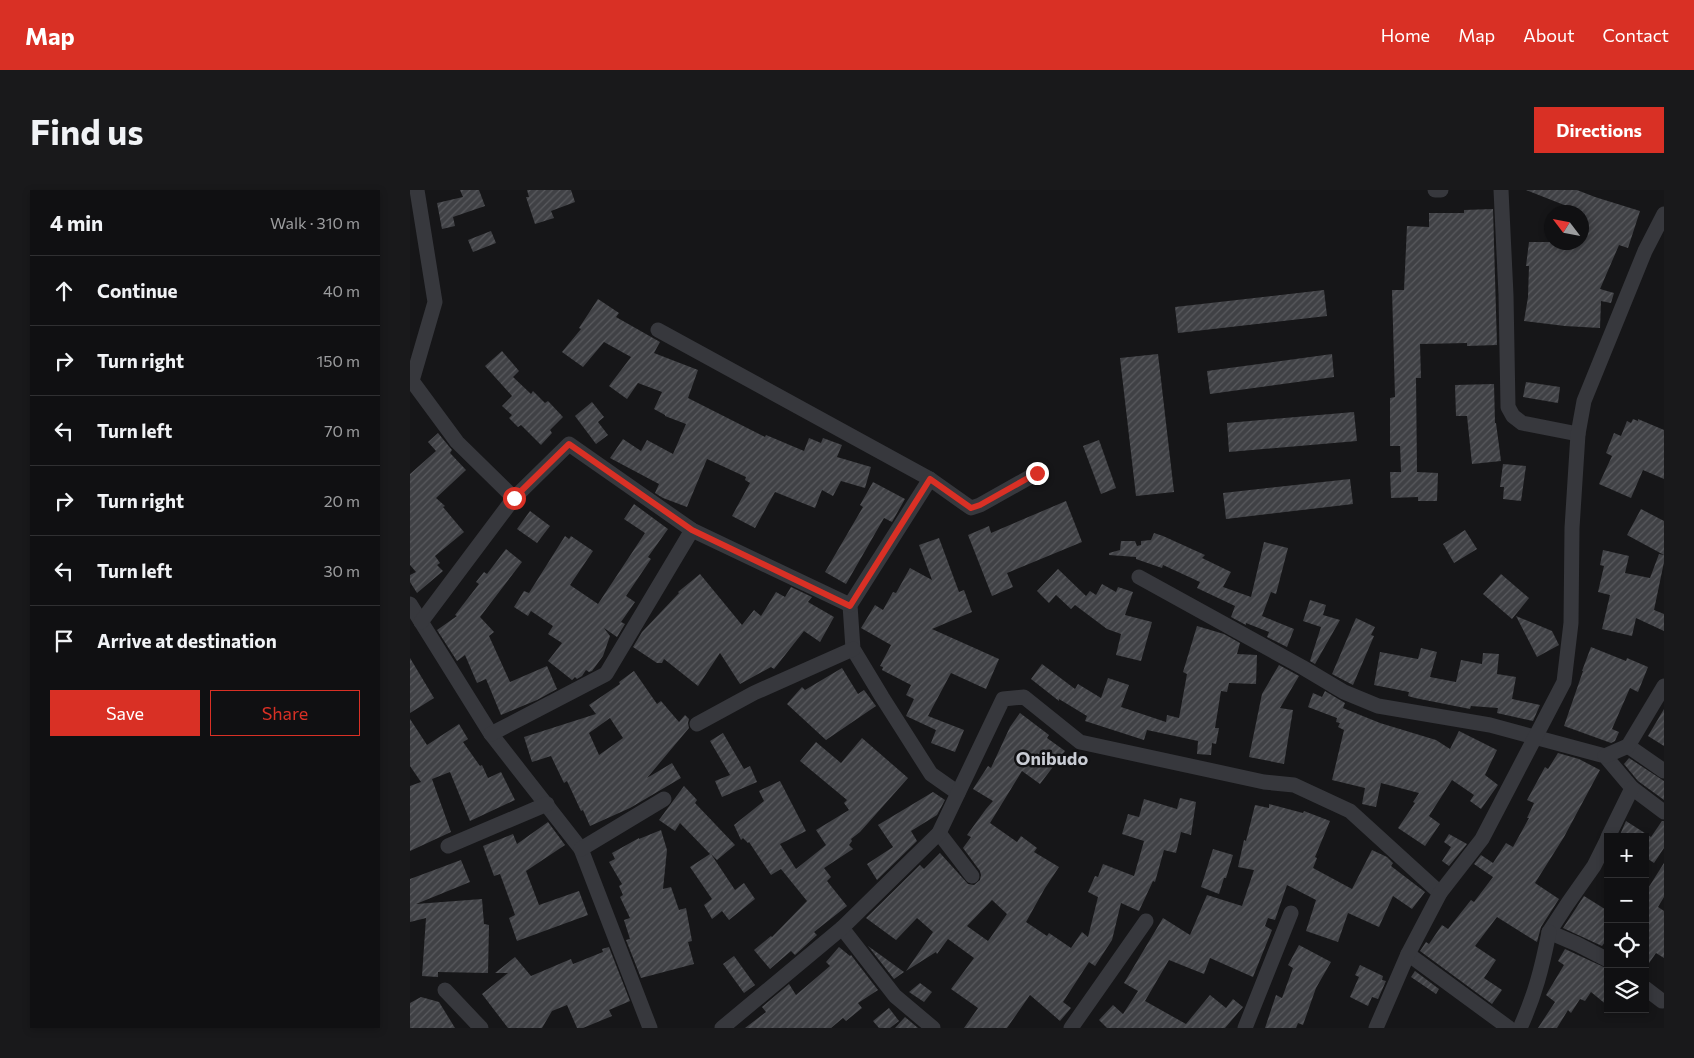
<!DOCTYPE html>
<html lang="en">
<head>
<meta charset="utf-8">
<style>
  body { margin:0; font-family:Commissioner,sans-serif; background:#19191b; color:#f1f3f6 }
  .controls { position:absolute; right:15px; bottom:15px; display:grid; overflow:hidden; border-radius:0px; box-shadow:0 2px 8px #0003 }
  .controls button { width:45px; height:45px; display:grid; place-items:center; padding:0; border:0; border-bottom:1px solid #303032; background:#101012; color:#f1f3f6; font:25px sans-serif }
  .compass { position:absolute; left:1134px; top:15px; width:45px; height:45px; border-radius:50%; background:#101012; box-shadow:0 2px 8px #0003; rotate:302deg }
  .stop { position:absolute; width:15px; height:15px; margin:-11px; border:4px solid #d93025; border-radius:50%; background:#fff }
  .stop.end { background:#d93025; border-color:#fff; box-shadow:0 1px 5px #0008 }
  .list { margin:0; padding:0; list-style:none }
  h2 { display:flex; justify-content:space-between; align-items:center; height:65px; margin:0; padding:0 20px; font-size:21px }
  h2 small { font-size:16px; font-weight:400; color:#9c9d9f }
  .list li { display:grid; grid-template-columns:32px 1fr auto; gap:15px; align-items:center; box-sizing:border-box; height:70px; padding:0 20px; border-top:1px solid #303032 }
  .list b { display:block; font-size:19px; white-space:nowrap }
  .list em { font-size:16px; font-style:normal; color:#9c9d9f }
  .actions { display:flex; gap:10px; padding:15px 20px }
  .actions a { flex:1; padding:11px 0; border:1px solid #d93025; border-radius:0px; text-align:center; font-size:18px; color:#d93025 }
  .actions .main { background:#d93025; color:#fff }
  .icon { flex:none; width:28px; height:28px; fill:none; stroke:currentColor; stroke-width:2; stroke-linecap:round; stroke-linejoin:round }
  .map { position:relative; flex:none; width:1254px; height:838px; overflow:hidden; border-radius:0px }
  header { display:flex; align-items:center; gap:30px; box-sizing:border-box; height:70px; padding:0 25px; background:#d93025; color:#fff }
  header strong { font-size:24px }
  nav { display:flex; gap:28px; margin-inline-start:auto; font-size:18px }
  .intro { display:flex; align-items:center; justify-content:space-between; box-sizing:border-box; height:120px; padding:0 30px }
  h1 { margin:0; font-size:35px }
  .button { padding:12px 22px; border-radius:0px; background:#d93025; color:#fff; font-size:18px; font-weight:700 }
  main { display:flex; gap:30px; padding:0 30px }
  aside { flex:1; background:#101012; border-radius:0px; box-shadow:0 2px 8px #0003 }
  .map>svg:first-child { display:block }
</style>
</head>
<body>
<header>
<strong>Map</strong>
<nav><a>Home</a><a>Map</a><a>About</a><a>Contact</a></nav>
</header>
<div class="intro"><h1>Find us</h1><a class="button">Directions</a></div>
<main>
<aside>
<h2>4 min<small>Walk · 310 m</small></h2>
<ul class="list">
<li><svg class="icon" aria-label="ahead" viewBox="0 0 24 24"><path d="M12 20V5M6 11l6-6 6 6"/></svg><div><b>Continue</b></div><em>40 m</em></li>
<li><svg class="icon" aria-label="right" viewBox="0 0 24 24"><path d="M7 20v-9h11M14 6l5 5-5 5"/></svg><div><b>Turn right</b></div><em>150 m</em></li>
<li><svg class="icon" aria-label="left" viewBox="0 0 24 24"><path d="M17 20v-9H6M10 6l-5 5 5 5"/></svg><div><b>Turn left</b></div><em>70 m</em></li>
<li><svg class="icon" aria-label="right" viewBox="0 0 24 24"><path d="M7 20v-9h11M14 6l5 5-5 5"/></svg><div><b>Turn right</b></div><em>20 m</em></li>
<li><svg class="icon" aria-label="left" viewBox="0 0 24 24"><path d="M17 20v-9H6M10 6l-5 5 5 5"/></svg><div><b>Turn left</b></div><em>30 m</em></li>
<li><svg class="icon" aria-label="arrive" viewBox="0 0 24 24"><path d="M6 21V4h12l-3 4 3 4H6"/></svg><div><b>Arrive at destination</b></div></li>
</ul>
<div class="actions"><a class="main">Save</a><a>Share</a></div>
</aside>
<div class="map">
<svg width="1254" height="838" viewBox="0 0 1254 838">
  <defs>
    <pattern id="building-hatch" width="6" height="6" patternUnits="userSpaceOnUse" patternTransform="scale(1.25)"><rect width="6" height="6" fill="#404145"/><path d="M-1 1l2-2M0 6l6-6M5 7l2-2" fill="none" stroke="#595a5e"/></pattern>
  </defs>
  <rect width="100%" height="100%" fill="#161618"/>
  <g fill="url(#building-hatch)" fill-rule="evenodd">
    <polygon points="50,0 69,0 75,16 43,27 45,36 32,39 27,13 53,7"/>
    <polygon points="117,0 161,0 165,12 141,21 144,28 125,34 116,7 119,7"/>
    <polygon points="1116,0 1167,0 1185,7 1230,21 1218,58 1209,55 1190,99 1204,103 1201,113 1191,111 1190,138 1155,136 1114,131 1118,107 1119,76 1116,76 1119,52 1172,52 1172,22"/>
    <polygon points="1083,19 1087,155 1057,156 1057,153 1010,154 1011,188 1006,188 1007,282 1028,283 1027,311 1008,311 1008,307 981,308 980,282 991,282 990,256 980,256 980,208 985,207 982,100 994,100 997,36 1019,37 1019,23 1054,23 1054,20"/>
    <polygon points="81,41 86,53 63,62 58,50"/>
    <polygon points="914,100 917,126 768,143 765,117"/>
    <polygon points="188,109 209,123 206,127 250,152 244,163 288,180 278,208 355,247 356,245 394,261 399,248 411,253 413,248 432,255 427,267 461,277 455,298 431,291 423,306 412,300 405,318 365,302 345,338 322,326 340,293 335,290 336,287 297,269 277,317 253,308 245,303 249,294 200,268 213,249 231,261 237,250 263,264 276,234 255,226 255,225 244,219 252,202 228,193 217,209 199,196 221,167 194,152 173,177 152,162 171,139 169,138"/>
    <polygon points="92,161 109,181 103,187 121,204 123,201 135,213 138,211 153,227 140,240 142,243 131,255 111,235 108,237 99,228 102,225 92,216 102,206 75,176"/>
    <polygon points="748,164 764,302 726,306 710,168"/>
    <polygon points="922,164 924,187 800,204 797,181"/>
    <polygon points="1116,192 1150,197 1148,213 1113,207"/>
    <polygon points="1084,194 1085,233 1086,233 1091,271 1062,274 1057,226 1046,226 1045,195"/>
    <polygon points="182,212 194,227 188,232 198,245 186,254 165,226"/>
    <polygon points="944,222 947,251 819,262 817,233"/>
    <polygon points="1223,229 1228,231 1228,229 1254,240 1254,289 1233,280 1221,308 1189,294 1202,266 1196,263 1204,243 1211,246 1217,231 1221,233"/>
    <polygon points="28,243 42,260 40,263 56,280 26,308 35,316 33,317 54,342 25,366 30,373 27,375 33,381 7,403 0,392 0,385 6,382 0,375 0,284 26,261 18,252"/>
    <polygon points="689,250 706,298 691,304 673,256"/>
    <polygon points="1093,274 1116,276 1111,311 1093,309 1094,297 1090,297"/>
    <polygon points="940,289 943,314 816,329 813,303"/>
    <polygon points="463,292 495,309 482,332 474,328 436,394 415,382 453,317 450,315"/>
    <polygon points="656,311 672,352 597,383 603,397 582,406 558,345 579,336 581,343"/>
    <polygon points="224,314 258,339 238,367 241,369 216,406 225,412 211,432 215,434 207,447 194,438 200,446 193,466 182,481 179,482 176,480 172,486 167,489 165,487 162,490 138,471 152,453 138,444 143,436 121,421 118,426 104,417 114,401 119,403 155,346 159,349 161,346 183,361 160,395 188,414 235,343 214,329"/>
    <polygon points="1231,319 1254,331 1254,365 1217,345"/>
    <polygon points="120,321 140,336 127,353 107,339"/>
    <polygon points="1055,340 1067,359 1044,373 1033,354"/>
    <polygon points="744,343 753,346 795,365 792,368 821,382 813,397 841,407 854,352 878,358 866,404 861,402 852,426 884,439 877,457 857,447 859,442 836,433 836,435 821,427 825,416 787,398 790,392 753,375 752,378 726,369 726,367 699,365 699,363 710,360 711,351 725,351 727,356 731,355 731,351 741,350"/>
    <polygon points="529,348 549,402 554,400 562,422 522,439 589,469 576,499 541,483 518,526 554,540 545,562 521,553 526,540 496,526 504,509 496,505 501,495 472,480 473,477 470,476 481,455 451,438 465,415 473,420 483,402 486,403 500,378 522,390 509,355"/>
    <polygon points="96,359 112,372 70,427 84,442 79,446 100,492 137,476 147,499 127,510 91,525 76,489 67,493 55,465 47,471 27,440 47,426 45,425 69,394 66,392 74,382 77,384"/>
    <polygon points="1193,360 1219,366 1215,383 1240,388 1249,364 1254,365 1254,372 1244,420 1254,424 1254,441 1226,428 1222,446 1192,439 1200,405 1188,402 1194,376 1190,375"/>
    <polygon points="648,379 676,406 680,401 686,405 692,394 706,402 708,397 723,402 715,425 742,432 731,471 706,465 711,444 697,439 665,415 661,419 646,405 639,413 627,401"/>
    <polygon points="290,384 332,435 344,420 351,426 366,402 375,407 381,397 402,407 398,412 424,427 410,452 394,441 364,479 361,477 330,494 310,463 288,496 254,469 252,473 247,473 223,457 232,442 269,403 268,402"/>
    <polygon points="1091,384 1119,408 1102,429 1073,404"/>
    <polygon points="900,410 916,415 913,425 930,430 905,474 900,471 911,437 893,431"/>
    <polygon points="1106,426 1142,441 1149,455 1127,467"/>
    <polygon points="946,428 965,437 961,445 964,446 943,495 922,484"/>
    <polygon points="787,436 814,444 830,453 827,464 847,465 846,494 819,493 817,502 811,501 805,538 809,538 806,554 802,553 801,565 787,564 788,551 737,540 734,550 675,531 677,526 649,509 649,511 621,489 632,474 665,499 668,494 691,508 698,488 719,495 711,517 756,532 757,525 769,528 777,484 773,482"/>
    <polygon points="1181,457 1216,471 1217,468 1238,477 1228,502 1220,498 1202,539 1209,542 1205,551 1201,553 1154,536 1173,481 1172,481"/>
    <polygon points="1011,458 1027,462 1020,487 1046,492 1051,470 1072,474 1073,463 1089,464 1087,484 1106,487 1102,509 1130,515 1123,531 1087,523 1088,518 1061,516 1060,519 1005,508 998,506 999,502 964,495 970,462 1008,469"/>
    <polygon points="0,468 24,508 0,523"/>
    <polygon points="869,475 889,486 870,518 883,520 874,574 839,567 852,504"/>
    <polygon points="432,478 448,504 454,500 466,516 416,550 377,514 392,497 395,500"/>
    <path d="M 224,481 L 247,514 L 251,511 L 269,532 L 275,525 L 279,529 L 278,533 L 279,538 L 237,588 L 262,573 L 271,588 L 220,618 L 180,636 L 173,620 L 171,621 L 157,591 L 154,593 L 141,566 L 122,572 L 114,547 L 186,524 L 179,515 L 210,494 L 209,492 ZM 200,528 L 213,548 L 189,565 L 179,543 Z"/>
    <polygon points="915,501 935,513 933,518 970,533 1026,550 1040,559 1049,541 1087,560 1075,585 1088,595 1071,619 1060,611 1064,605 1042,590 1019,626 1030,634 1015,656 988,638 1005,613 1003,612 1009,603 971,593 966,617 952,614 955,598 922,590 934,540 928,537 930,533 926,532 927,528 898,517 903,503 912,507"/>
    <polygon points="1254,519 1254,556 1238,546"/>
    <path d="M 610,523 L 639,545 L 637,548 L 655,561 L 630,594 L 612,581 L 580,633 L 607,652 L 611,646 L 627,658 L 624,662 L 649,677 L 635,698 L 616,732 L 637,746 L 639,743 L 661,758 L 672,742 L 678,747 L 688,707 L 678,702 L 685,686 L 688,687 L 693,674 L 724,686 L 734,651 L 712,644 L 718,624 L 729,627 L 734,609 L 767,619 L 770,608 L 786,612 L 781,645 L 771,642 L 766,663 L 754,660 L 745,692 L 743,691 L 729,721 L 711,713 L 702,750 L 685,776 L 679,772 L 653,812 L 661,818 L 650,831 L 620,805 L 597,838 L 554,838 L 568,818 L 541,799 L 564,768 L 538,749 L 527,764 L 526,762 L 496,781 L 523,742 L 507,728 L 486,750 L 456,728 L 510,675 L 514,679 L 530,663 L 558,694 L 564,695 L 570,690 L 571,685 L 570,681 L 553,658 L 561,647 L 557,645 L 576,619 L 583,611 L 563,599 L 578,576 L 581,578 L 600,537 ZM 582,710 L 597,724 L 578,751 L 557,736 Z"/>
    <polygon points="0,529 17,555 49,534 58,549 53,552 70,576 72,575 78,588 91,582 105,610 60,631 40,582 22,589 41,642 0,661 0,596 11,592 0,576"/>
    <polygon points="313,543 334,579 340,576 347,592 312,607 305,591 320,585 300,551"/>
    <polygon points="452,548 498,588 450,642 441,649 442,651 439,655 443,659 414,678 421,687 417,691 437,716 404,742 407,745 385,765 381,761 360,779 344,760 361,746 362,747 397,711 371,679 361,685 339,652 338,653 333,648 331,650 324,635 354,611 349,601 370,591 396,641 370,654 386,679 416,655 406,640 439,620 434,613 437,610 390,571 406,552 431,573"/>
    <polygon points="1148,563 1169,569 1190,580 1154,647 1125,693 1149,709 1131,737 1127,752 1087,727 1065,756 1086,770 1074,788 1092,800 1082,814 1010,761 1016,752 1019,754 1032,735 1038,739 1061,710 1064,712 1083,687 1064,674 1071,665 1083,673 1096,653 1103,657 1119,628 1117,628 1124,613 1117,610 1135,577 1138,579"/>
    <polygon points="1219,568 1254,591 1254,610 1228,591 1214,574"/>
    <polygon points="274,596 287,610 285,613 325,655 307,670 301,664 325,700 334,693 345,709 319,730 312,721 302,729 294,715 302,709 280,677 300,664 270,633 265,641 249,630"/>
    <polygon points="523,602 535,610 527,625 501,641 507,651 467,690 457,674 483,657 468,635"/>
    <polygon points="859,614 893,623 894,621 920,631 905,667 907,668 903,678 942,699 962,660 977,667 983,673 981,676 1015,702 1002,719 983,706 969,737 938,723 928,752 896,741 906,710 877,695 865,730 858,728 855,736 862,740 843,787 800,768 794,784 759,770 735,811 776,834 800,805 816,818 823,809 833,817 815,838 697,838 689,830 703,815 713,824 728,801 714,793 753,728 780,745 797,705 832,716 844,680 828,677 834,650 836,651 845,615 859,618"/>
    <polygon points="1216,631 1241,647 1252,631 1254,631 1254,658 1244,673 1235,667 1235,647 1209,647"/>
    <polygon points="138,632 155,655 116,681 129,715 169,701 178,725 107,751 99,728 105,725 90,684 84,686 73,656 103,644 107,654"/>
    <polygon points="251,640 257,660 253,699 261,697 269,720 276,718 282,751 278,752 284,774 231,788 216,750 220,749 214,730 220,728 210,707 213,705 209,696 212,694 199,672 205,669 202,663 229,648 229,649"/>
    <polygon points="1039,644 1057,654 1039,676 1032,671 1041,657 1034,652"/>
    <polygon points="803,659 823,665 816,688 814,688 809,704 791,697"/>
    <polygon points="51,670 60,692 6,714 72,709 74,734 79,735 78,783 28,782 28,787 12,786 16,728 0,732 0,689"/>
    <polygon points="1254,673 1254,707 1248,717 1254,721 1254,768 1246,763 1235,779 1235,703"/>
    <polygon points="1174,706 1198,721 1198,748 1192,756 1153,738"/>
    <polygon points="889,755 921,772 906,798 893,835 888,833 886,838 855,838 866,805 872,808 883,778 878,775"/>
    <polygon points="458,756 494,782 484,789"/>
    <polygon points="199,757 220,811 199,820 202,826 173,838 167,838 157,815 142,821 132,838 98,838 72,804 98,783 85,783 105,767 121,786 161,769 163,774 193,762 192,759"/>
    <polygon points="429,757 440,766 441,765 468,800 448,813 452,818 436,831 433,828 421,838 335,838 356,822 352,817 379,794 386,805 420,776 416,772"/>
    <polygon points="1155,759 1198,779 1198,816 1181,802 1175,811 1170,809 1161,823 1158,820 1147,838 1128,838 1145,812 1136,805 1154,775 1148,771"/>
    <polygon points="324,766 345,795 334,803 313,774"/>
    <polygon points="950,775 973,786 972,790 976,791 968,809 962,807 958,816 940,807 949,787 945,785"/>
    <polygon points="1005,781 1029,799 1026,804 1001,787"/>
    <polygon points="510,793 522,802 514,812 499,802"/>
    <polygon points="11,807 29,812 45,838 0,838 0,813"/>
    <polygon points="479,818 489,831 480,838 469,838 463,831"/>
    <polygon points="495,827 508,838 485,838"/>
  </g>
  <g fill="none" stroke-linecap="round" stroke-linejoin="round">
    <g stroke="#37383d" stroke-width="15">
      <polyline points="7,0 25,112 2,191 47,252 104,308"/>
      <polyline points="1025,0 1031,0"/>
      <polyline points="1091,0 1096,105 1098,217 1103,226 1112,233 1168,244"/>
      <polyline points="248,140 520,289 561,318 570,315 627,283"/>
      <polyline points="520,289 440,415 443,459 472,507 521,584 548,603"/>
      <polyline points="729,387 892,477 934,502 968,516 1080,535 1195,566 1222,598 1254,622"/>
      <polyline points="0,414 81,544 171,659 240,838"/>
      <polyline points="11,432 104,308 159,254 282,340 440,415"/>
      <polyline points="287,534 344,503 443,459"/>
      <polyline points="81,544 196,484 282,340"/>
      <polyline points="1218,556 1254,581"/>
      <polyline points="1195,566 1218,556 1254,496"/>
      <polyline points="529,643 562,686"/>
      <polyline points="1198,647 1222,598"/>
      <polyline points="1198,648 1184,676 1158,713 1139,742 1167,754 1198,770"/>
      <polyline points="38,656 137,614"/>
      <polyline points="171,659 254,609"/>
      <polyline points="432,738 485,806 523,838"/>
      <polyline points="998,764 1099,838"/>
      <polyline points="1235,798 1252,811"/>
      <polyline points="35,800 71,838"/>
      <polyline points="312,838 432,738 529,643 593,509 614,507 670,552 854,592 884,595 940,621 1030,703"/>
      <polyline points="661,838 736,731"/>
      <polyline points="835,838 881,723"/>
      <polyline points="966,838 998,764 1030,703 1072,649 1154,492 1161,433 1162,338 1168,244 1174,211 1235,61 1254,24"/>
      <path d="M 1110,838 C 1125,805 1132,778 1139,742"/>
    </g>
  </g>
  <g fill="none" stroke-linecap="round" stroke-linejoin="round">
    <polyline stroke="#d93025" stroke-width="6" points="104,308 159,254 282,340 440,416 520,289 561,318 570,315 627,283"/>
  </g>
  <g text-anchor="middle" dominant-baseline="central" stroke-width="5" stroke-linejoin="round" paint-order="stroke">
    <g font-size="18" font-weight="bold" fill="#c9ccd4" stroke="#111113">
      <text x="642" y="568">Onibudo</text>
    </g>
  </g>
</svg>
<div class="controls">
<button>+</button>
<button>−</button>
<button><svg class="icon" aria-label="locate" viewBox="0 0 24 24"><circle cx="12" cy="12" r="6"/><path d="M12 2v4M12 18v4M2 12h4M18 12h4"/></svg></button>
<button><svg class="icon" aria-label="layers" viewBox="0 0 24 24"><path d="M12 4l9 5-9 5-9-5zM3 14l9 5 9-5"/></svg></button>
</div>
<svg class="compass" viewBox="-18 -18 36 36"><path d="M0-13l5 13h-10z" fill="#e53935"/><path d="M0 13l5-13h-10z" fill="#9c9d9f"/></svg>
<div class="stop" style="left:104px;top:308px"></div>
<div class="stop end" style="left:627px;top:283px"></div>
</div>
</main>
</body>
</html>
